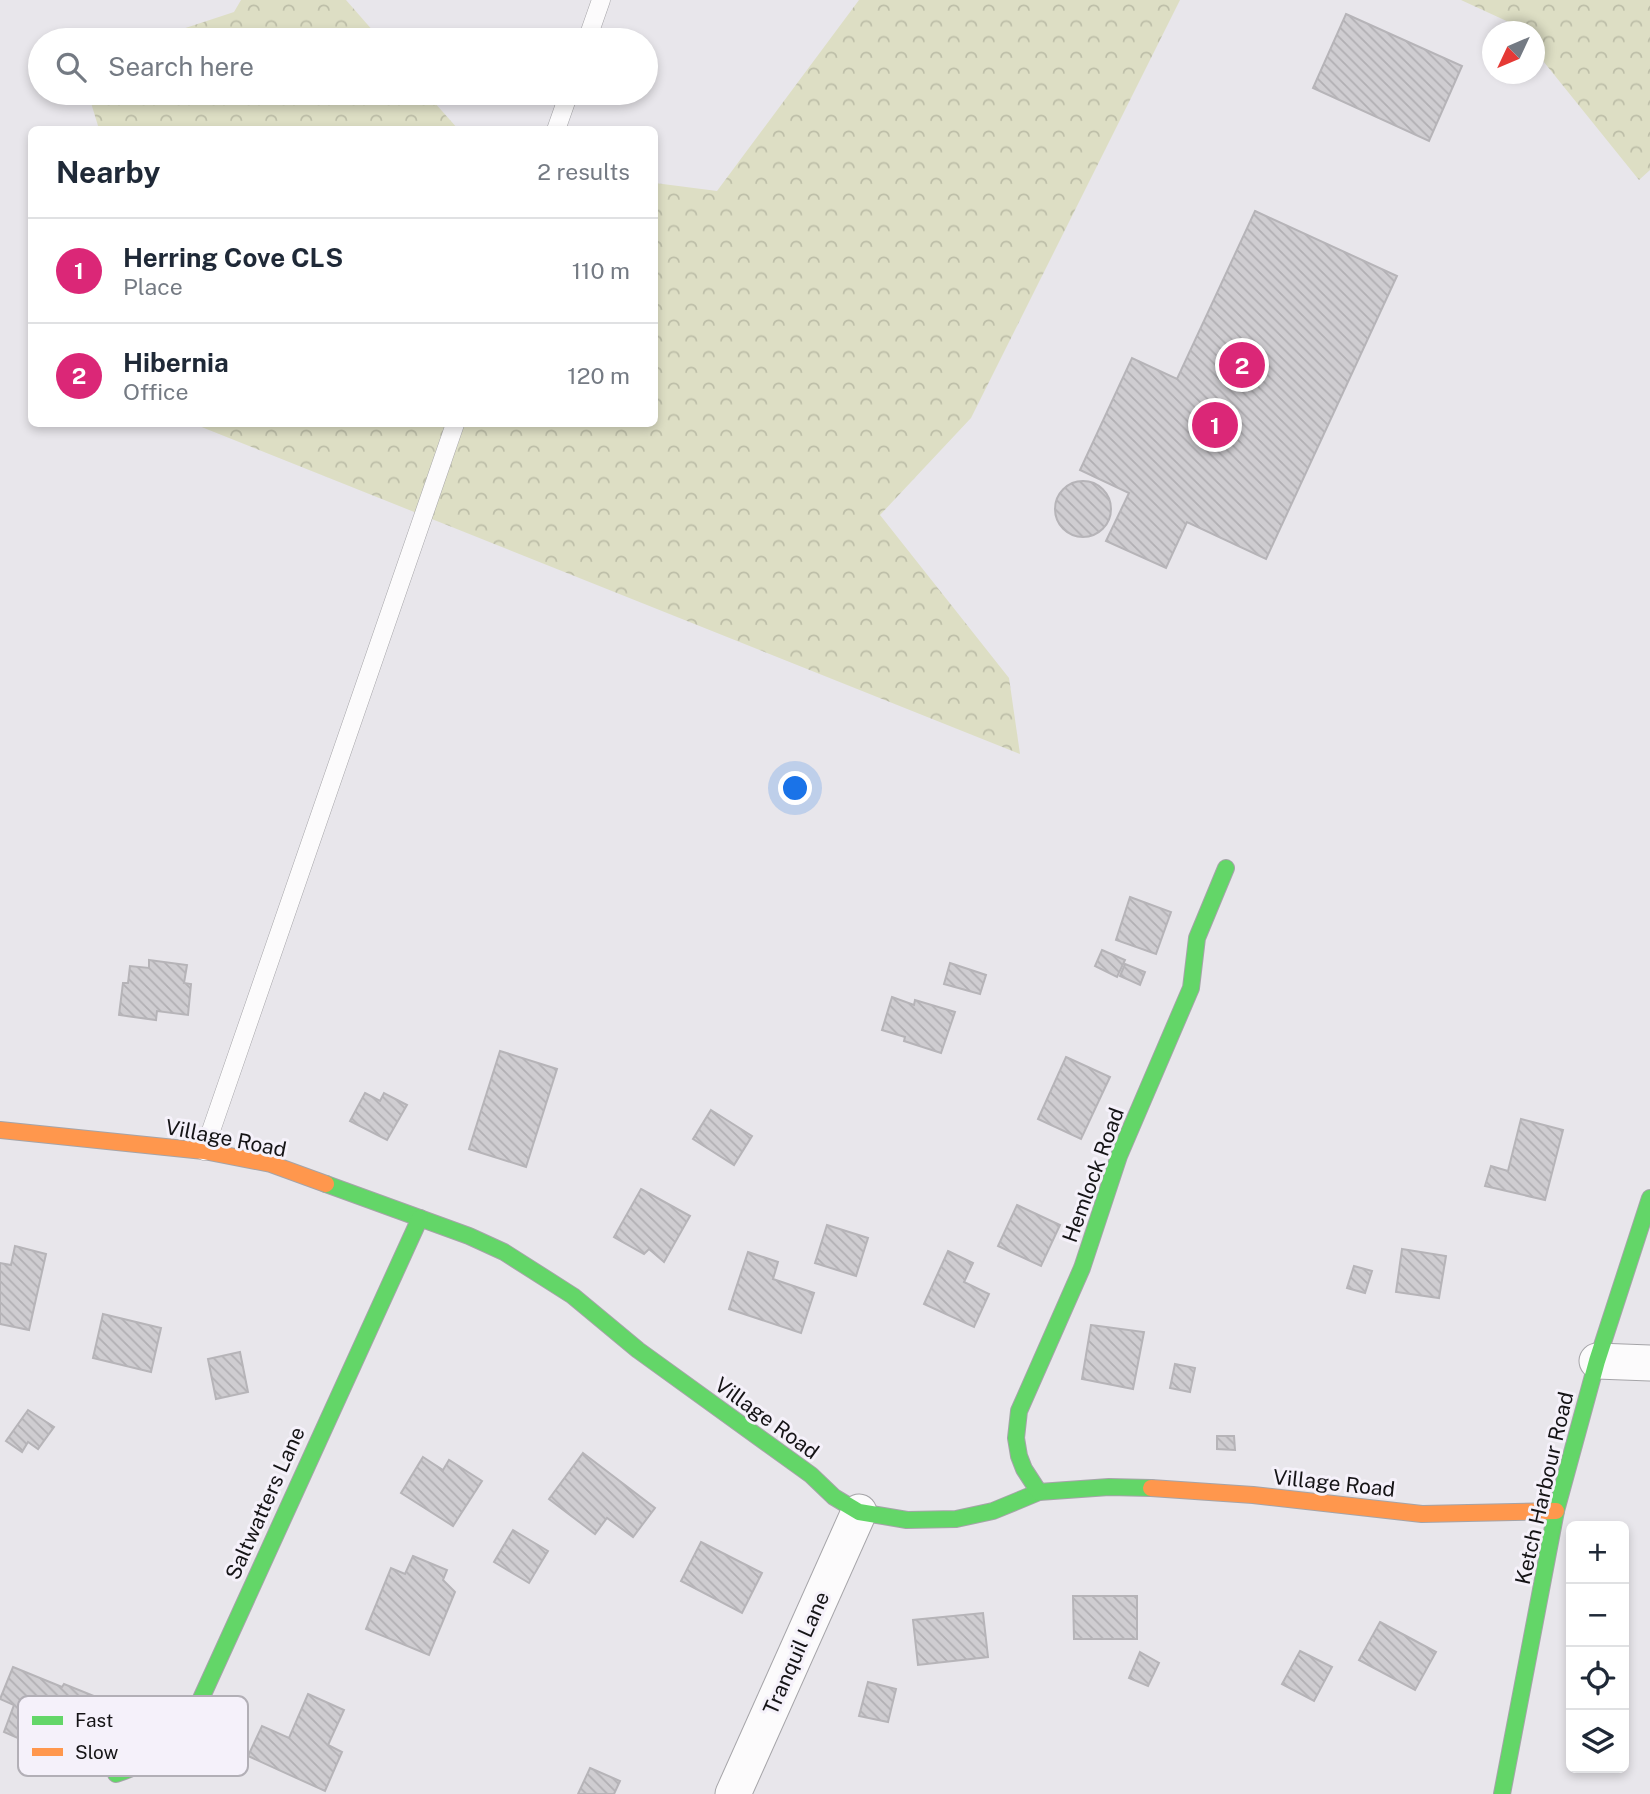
<!DOCTYPE html>
<html lang="en">
<head>
<meta charset="utf-8">
<style>
  body { margin:0; font-family:"Public Sans",sans-serif; background:#f6f6f7; color:#1f2937 }
  .controls { position:absolute; right:21px; bottom:21px; display:grid; overflow:hidden; border-radius:10px; box-shadow:0 4px 10px #0003 }
  .controls button { width:63px; height:63px; display:grid; place-items:center; padding:0; border:0; border-bottom:2px solid #e0e1e3; background:#fff; color:#1f2937; font:35px sans-serif }
  .compass { position:absolute; left:1482px; top:21px; width:63px; height:63px; border-radius:50%; background:#fff; box-shadow:0 4px 10px #0003; rotate:226deg }
  .you { position:absolute; left:796px; top:789px; width:24px; height:24px; margin:-18px; border:5px solid #fff; border-radius:50%; background:#1a73e8; box-shadow:0 0 0 10px #1a73e833 }
  .badge { display:grid; place-items:center; width:46px; height:46px; border-radius:50%; background:#db2777; color:#fff; font-size:23px; font-weight:700 }
  .pin { position:absolute; translate:-50% -50%; border:4px solid #fff; box-shadow:0 2px 7px #0006 }
  .list { margin:0; padding:0; list-style:none }
  h2 { display:flex; justify-content:space-between; align-items:center; height:91px; margin:0; padding:0 28px; font-size:30px }
  h2 small { font-size:23px; font-weight:400; color:#747a83 }
  .list li { display:grid; grid-template-columns:46px 1fr auto; gap:21px; align-items:center; box-sizing:border-box; height:105px; padding:0 28px; border-top:2px solid #e0e1e3 }
  .list b { display:block; font-size:26px; white-space:nowrap }
  .list p { margin:0; font-size:23px; white-space:nowrap; color:#747a83 }
  .list em { font-size:23px; font-style:normal; color:#747a83 }
  .icon { flex:none; width:38px; height:38px; fill:none; stroke:currentColor; stroke-width:2; stroke-linecap:round; stroke-linejoin:round }
  .map { position:relative; flex:none; width:1650px; height:1794px; overflow:hidden }
  .search { position:absolute; background:#fff; box-shadow:0 4px 10px #0003; left:28px; top:28px; width:630px; height:77px; display:flex; align-items:center; gap:18px; box-sizing:border-box; padding:0 24px; border-radius:38px; color:#747a83; font-size:26px }
  .panel { position:absolute; background:#fff; box-shadow:0 4px 10px #0003; left:28px; top:126px; width:630px; height:301px; border-radius:10px }
  .map>svg:first-child { display:block }
</style>
</head>
<body>
<div class="map">
<svg width="1650" height="1794" viewBox="0 0 1650 1794">
  <defs>
    <pattern id="forest-crowns" width="20" height="18" patternUnits="userSpaceOnUse" patternTransform="scale(1.75)"><rect width="20" height="18" fill="#dddec4"/><path d="M2 6a3 3 0 1 1 6 0M12 15a3 3 0 1 1 6 0" fill="none" stroke="#bdbea8"/></pattern>
    <pattern id="building-back-hatch" width="6" height="6" patternUnits="userSpaceOnUse" patternTransform="scale(1.75)"><rect width="6" height="6" fill="#cfcdd1"/><path d="M-1 5l2 2M0 0l6 6M5-1l2 2" fill="none" stroke="#b1afb3"/></pattern>
  </defs>
  <rect width="100%" height="100%" fill="#e8e6eb"/>
  <g fill="url(#forest-crowns)">
    <polygon points="241,0 346,0 381,40 149,40 234,12"/>
    <polygon points="859,0 1180,0 971,418 880,515 1009,678 1020,754 194,424 654,424 655,183 717,191"/>
    <polygon points="1461,0 1650,0 1650,170 1639,180 1535,51 1534,32 1518,31 1513,24"/>
    <polygon points="88,93 426,93 458,129 99,129"/>
  </g>
  <g fill="url(#building-back-hatch)" stroke="#b6b4b8" stroke-width="2">
    <polygon points="1346,14 1462,66 1429,141 1313,88"/>
    <polygon points="1255,211 1397,276 1266,559 1187,522 1166,568 1106,541 1129,493 1080,470 1132,358 1177,379"/>
    <circle cx="1083" cy="509" r="28"/>
    <polygon points="1130,897 1171,912 1156,954 1116,940"/>
    <polygon points="1102,950 1125,960 1117,977 1095,966"/>
    <polygon points="149,960 187,965 184,983 191,984 188,1015 157,1011 156,1020 119,1015 123,983 128,983 130,966 149,968"/>
    <polygon points="950,963 986,975 980,994 944,984"/>
    <polygon points="1125,964 1145,972 1140,985 1120,976"/>
    <polygon points="892,997 914,1005 915,1000 955,1012 941,1053 904,1041 905,1037 882,1030"/>
    <polygon points="500,1051 557,1069 526,1167 469,1149"/>
    <polygon points="1066,1057 1110,1077 1081,1139 1038,1119"/>
    <polygon points="365,1093 380,1101 384,1093 407,1105 387,1140 350,1121"/>
    <polygon points="711,1110 752,1136 734,1165 693,1139"/>
    <polygon points="1521,1119 1563,1130 1545,1200 1485,1186 1491,1166 1508,1171"/>
    <polygon points="641,1189 690,1216 664,1262 649,1249 644,1254 614,1237"/>
    <polygon points="1017,1205 1060,1225 1041,1266 998,1246"/>
    <polygon points="827,1225 868,1238 856,1276 815,1263"/>
    <polygon points="15,1246 46,1254 29,1330 0,1324 0,1263 11,1265"/>
    <polygon points="1402,1249 1446,1256 1439,1298 1396,1292"/>
    <polygon points="948,1251 973,1263 964,1282 989,1294 974,1327 924,1304"/>
    <polygon points="748,1252 778,1262 773,1279 814,1293 801,1333 729,1309"/>
    <polygon points="1354,1266 1372,1271 1365,1293 1347,1288"/>
    <polygon points="103,1314 161,1328 151,1372 93,1358"/>
    <polygon points="1091,1325 1144,1332 1133,1389 1082,1379"/>
    <polygon points="240,1352 248,1392 216,1399 208,1359"/>
    <polygon points="1175,1364 1195,1368 1190,1392 1170,1388"/>
    <polygon points="28,1410 54,1427 38,1449 28,1442 22,1452 6,1441"/>
    <polygon points="1217,1436 1234,1436 1235,1450 1217,1449"/>
    <polygon points="583,1453 655,1508 633,1537 607,1518 595,1534 549,1499"/>
    <polygon points="423,1457 443,1470 449,1460 482,1481 453,1526 401,1493"/>
    <polygon points="513,1530 548,1551 529,1583 494,1562"/>
    <polygon points="701,1542 762,1573 742,1613 681,1581"/>
    <polygon points="413,1556 447,1570 443,1580 455,1592 429,1655 366,1629 391,1568 405,1574"/>
    <polygon points="1073,1596 1137,1596 1137,1639 1074,1639"/>
    <polygon points="983,1613 988,1657 918,1665 913,1620"/>
    <polygon points="1380,1622 1436,1652 1415,1690 1359,1660"/>
    <polygon points="1300,1651 1332,1667 1314,1701 1282,1684"/>
    <polygon points="1140,1652 1159,1663 1148,1686 1129,1678"/>
    <polygon points="13,1667 62,1687 64,1684 99,1698 85,1733 64,1724 59,1735 52,1732 45,1750 4,1732 14,1705 0,1699"/>
    <polygon points="868,1682 896,1689 888,1722 859,1716"/>
    <polygon points="308,1694 344,1710 328,1745 342,1752 325,1791 248,1756 262,1726 289,1738"/>
    <polygon points="590,1768 620,1781 614,1794 578,1794"/>
  </g>
  <g fill="none" stroke-linecap="round" stroke-linejoin="round">
    <defs>
      <g id="lane">
        <polyline points="587,40 601,0"/>
        <polyline points="556,130 569,93"/>
        <polyline points="204,1151 455,424"/>
      </g>
      <g id="street">
        <polyline points="1597,1361 1650,1363"/>
        <polyline points="733,1794 859,1512"/>
      </g>
      <g id="fast">
        <polyline points="326,1184 469,1236 504,1252 573,1296 638,1350 811,1475 834,1497 859,1512 907,1520 956,1519 993,1511 1039,1492 1109,1487 1151,1488"/>
        <polyline points="1039,1492 1024,1469 1019,1456 1016,1438 1019,1411 1082,1268 1119,1156 1191,988 1197,938 1226,868"/>
        <path d="M 116,1774 C 146,1764 170,1751 189,1725 L 420,1218"/>
        <polyline points="1502,1794 1556,1511 1597,1361 1650,1198"/>
      </g>
      <g id="slow">
        <polyline points="0,1130 204,1151 271,1164 326,1184"/>
        <polyline points="1151,1488 1253,1495 1422,1514 1556,1511"/>
      </g>
    </defs>
    <use href="#lane" stroke="#a5a4a8" stroke-width="19"/>
    <use href="#street" stroke="#a5a4a8" stroke-width="37"/>
    <use href="#fast" stroke="#a5a4a8" stroke-width="18"/>
    <use href="#slow" stroke="#a5a4a8" stroke-width="18"/>
    <use href="#lane" stroke="#fcfbfc" stroke-width="18"/>
    <use href="#street" stroke="#fcfbfc" stroke-width="35"/>
    <use href="#fast" stroke="#63d668" stroke-width="16"/>
    <use href="#slow" stroke="#ff974d" stroke-width="16"/>
  </g>
  <g text-anchor="middle" dominant-baseline="central" stroke-width="6" stroke-linejoin="round" paint-order="stroke">
    <g font-size="21" fill="#151416" stroke="#f5f1fa">
      <text transform="translate(226 1138) rotate(11)">Village Road</text>
      <text transform="translate(1093 1175) rotate(-70)">Hemlock Road</text>
      <text transform="translate(767 1418) rotate(36)">Village Road</text>
      <text transform="translate(1334 1483) rotate(6)">Village Road</text>
      <text transform="translate(1544 1488) rotate(-77)">Ketch Harbour Road</text>
      <text transform="translate(265 1503) rotate(-66)">Saltwatters Lane</text>
      <text transform="translate(796 1653) rotate(-66)">Tranquil Lane</text>
    </g>
  </g>
  <rect x="18" y="1696" width="230" height="80" rx="10" fill="#f5f1fa" stroke="#b2afb6" stroke-width="2"/>
  <rect x="32" y="1716" width="31" height="9" fill="#63d668"/>
  <rect x="32" y="1748" width="31" height="8" fill="#ff974d"/>
  <g font-size="19" fill="#151416">
    <text x="75" y="1727">Fast</text>
    <text x="75" y="1759">Slow</text>
  </g>
</svg>
<div class="controls">
<button>+</button>
<button>−</button>
<button><svg class="icon" aria-label="locate" viewBox="0 0 24 24"><circle cx="12" cy="12" r="6"/><path d="M12 2v4M12 18v4M2 12h4M18 12h4"/></svg></button>
<button><svg class="icon" aria-label="layers" viewBox="0 0 24 24"><path d="M12 4l9 5-9 5-9-5zM3 14l9 5 9-5"/></svg></button>
</div>
<svg class="compass" viewBox="-18 -18 36 36"><path d="M0-13l5 13h-10z" fill="#e53935"/><path d="M0 13l5-13h-10z" fill="#747a83"/></svg>
<div class="you"></div>
<div class="pin badge" style="left:1215px;top:425px">1</div>
<div class="pin badge" style="left:1242px;top:365px">2</div>
<div class="search"><svg class="icon" aria-label="search" viewBox="0 0 24 24"><circle cx="10" cy="10" r="6"/><path d="M15 15l6 6"/></svg>Search here</div>
<section class="panel">
<h2>Nearby<small>2 results</small></h2>
<ul class="list">
<li><span class="badge">1</span><div><b>Herring Cove CLS</b><p>Place</p></div><em>110 m</em></li>
<li><span class="badge">2</span><div><b>Hibernia</b><p>Office</p></div><em>120 m</em></li>
</ul>
</section>
</div>
</body>
</html>
